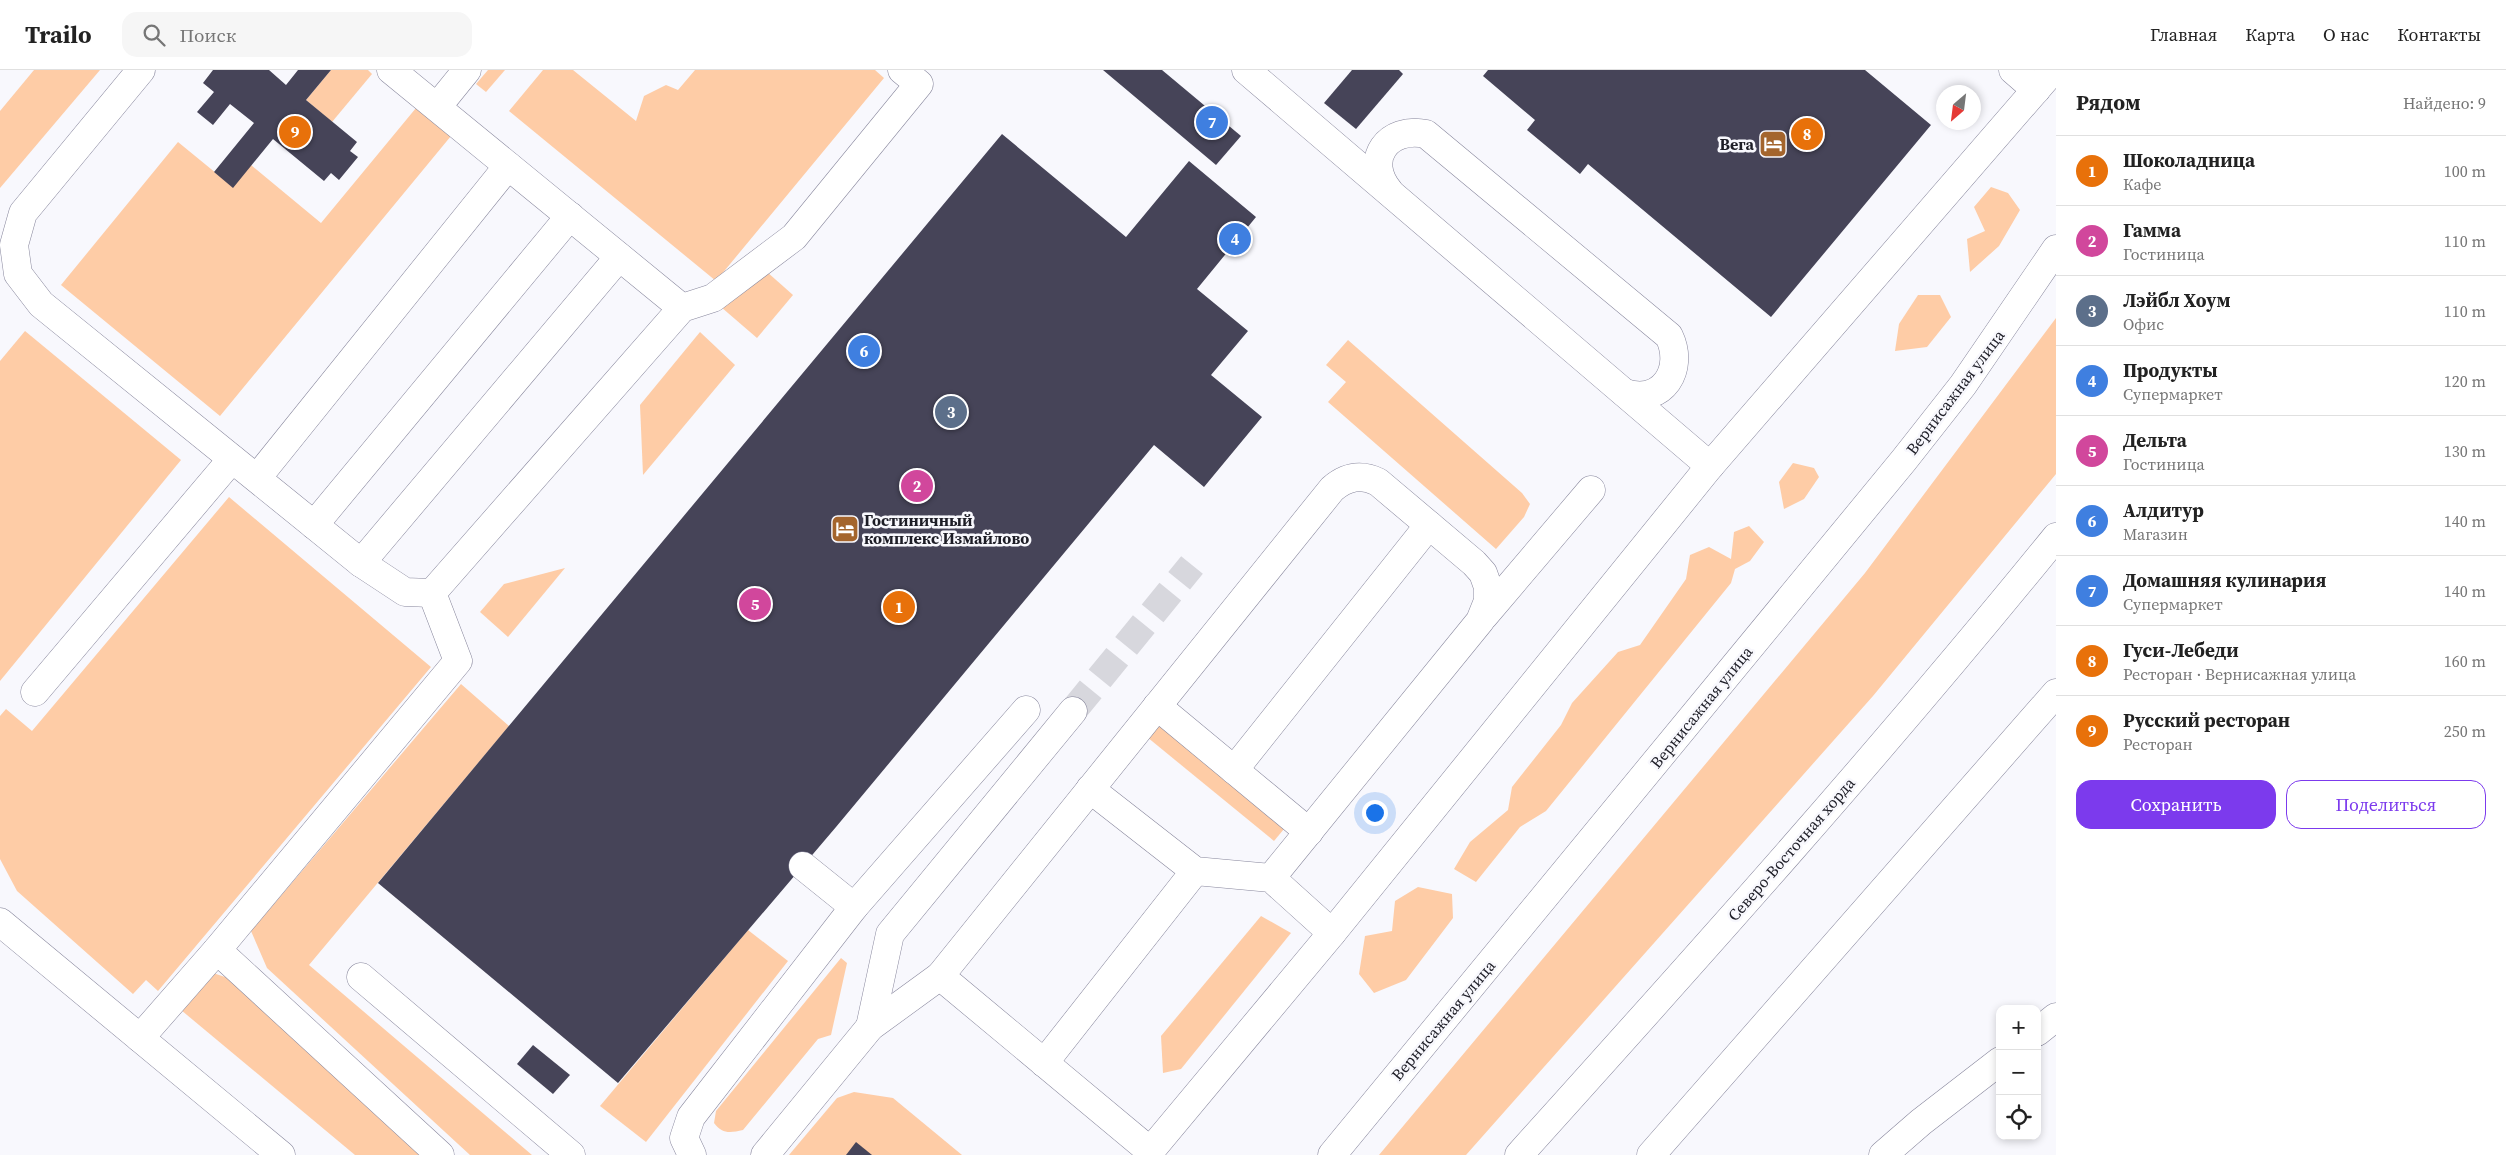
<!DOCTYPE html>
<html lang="ru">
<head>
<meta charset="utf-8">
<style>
  body { margin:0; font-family:"Source Serif 4",serif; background:#f6f6f6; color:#222 }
  .controls { position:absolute; right:15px; bottom:15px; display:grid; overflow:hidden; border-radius:10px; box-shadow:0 2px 8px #0003 }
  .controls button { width:45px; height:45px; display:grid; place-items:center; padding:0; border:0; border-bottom:1px solid #e0e0e0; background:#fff; color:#222; font:25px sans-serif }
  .compass { position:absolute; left:1936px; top:15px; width:45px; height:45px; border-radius:50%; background:#fff; box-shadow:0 2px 8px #0003; rotate:208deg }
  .you { position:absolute; left:1374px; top:742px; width:18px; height:18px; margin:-12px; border:4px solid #fff; border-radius:50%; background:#1a73e8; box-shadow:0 0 0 8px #1a73e833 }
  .badge { display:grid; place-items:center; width:32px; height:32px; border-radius:50%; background:#7c3aed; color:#fff; font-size:16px; font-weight:700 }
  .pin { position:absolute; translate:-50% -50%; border:2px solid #fff; box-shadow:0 1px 5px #0006 }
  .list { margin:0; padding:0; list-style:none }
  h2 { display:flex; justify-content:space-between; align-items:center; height:65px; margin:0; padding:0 20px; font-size:21px }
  h2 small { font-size:16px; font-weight:400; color:#767676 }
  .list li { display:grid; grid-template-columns:32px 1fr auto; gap:15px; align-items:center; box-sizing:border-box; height:70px; padding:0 20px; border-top:1px solid #e0e0e0 }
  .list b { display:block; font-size:19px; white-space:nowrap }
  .list p { margin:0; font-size:16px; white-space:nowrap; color:#767676 }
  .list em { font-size:16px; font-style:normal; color:#767676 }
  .actions { display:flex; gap:10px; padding:15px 20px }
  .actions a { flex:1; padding:11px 0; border:1px solid #7c3aed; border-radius:15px; text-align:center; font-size:18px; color:#7c3aed }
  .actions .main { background:#7c3aed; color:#fff }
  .icon { flex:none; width:28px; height:28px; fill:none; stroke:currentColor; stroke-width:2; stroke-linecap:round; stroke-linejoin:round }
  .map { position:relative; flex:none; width:2056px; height:1085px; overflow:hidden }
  header { display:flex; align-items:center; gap:30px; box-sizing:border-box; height:70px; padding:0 25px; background:#fff; border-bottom:1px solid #e0e0e0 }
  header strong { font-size:24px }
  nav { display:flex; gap:28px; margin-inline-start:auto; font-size:18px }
  .search { width:350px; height:45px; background:#f6f6f6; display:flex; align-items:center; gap:12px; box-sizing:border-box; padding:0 18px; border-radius:15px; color:#767676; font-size:19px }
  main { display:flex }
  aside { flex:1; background:#fff }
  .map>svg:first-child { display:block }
</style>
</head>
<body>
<header>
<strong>Trailo</strong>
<div class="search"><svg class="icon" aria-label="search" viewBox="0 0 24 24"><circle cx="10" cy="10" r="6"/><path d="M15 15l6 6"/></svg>Поиск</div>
<nav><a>Главная</a><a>Карта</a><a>О нас</a><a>Контакты</a></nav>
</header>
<main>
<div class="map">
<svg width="2056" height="1085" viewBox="0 0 2056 1085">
  <rect width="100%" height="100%" fill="#f8f8fd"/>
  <g fill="#fecca6">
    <polygon points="34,0 100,0 0,118 0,41"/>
    <polygon points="331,0 368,0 372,4 332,52 306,30"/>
    <polygon points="488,0 505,0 486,22 476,14"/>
    <polygon points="543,0 573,0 636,51 644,26 666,15 678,20 695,0 875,0 884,8 716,211 509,41"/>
    <polygon points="416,38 451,66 220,346 61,215 178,72 233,117 251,95 321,153"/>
    <polygon points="1991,117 2008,123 2020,140 1999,176 1970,202 1967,169 1985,161 1974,137"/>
    <polygon points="758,194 793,225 757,268 721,237"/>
    <polygon points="1918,225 1940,225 1951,247 1927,277 1895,281 1899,254"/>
    <polygon points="2056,248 2056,404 1873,626 1466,1085 1379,1085 1865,503"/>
    <polygon points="25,261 181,390 0,611 0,291"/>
    <polygon points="700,262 735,295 643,405 640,335"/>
    <polygon points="1348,270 1522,423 1530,434 1524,447 1496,479 1328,332 1346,312 1326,295"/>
    <polygon points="1793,393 1814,398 1819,407 1804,429 1784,439 1779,412"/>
    <polygon points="229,427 431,597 158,921 146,910 133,924 17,821 0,789 0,646 6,639 32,661"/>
    <polygon points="1749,456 1764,472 1750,491 1735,499 1731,513 1546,741 1520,757 1476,812 1454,799 1470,772 1508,740 1512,717 1561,655 1572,633 1618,582 1640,575 1686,509 1690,485 1709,477 1731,489 1734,462"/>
    <polygon points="565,498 508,567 480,542 504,514"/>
    <polygon points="461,614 509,656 309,895 532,1085 470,1085 267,898 251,861"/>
    <polygon points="1157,654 1284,759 1274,771 1147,667"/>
    <polygon points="1418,817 1452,824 1453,848 1406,910 1374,923 1359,904 1365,866 1392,861 1395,831"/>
    <polygon points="1261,846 1291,863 1181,999 1163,1003 1161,966"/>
    <polygon points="748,860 788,891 646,1072 600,1036"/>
    <path d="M 841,888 L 847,893 L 831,965 L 818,969 L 743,1060 C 730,1063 722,1064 714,1053 L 716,1041 Z"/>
    <polygon points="213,903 234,910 420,1085 355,1085 181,940"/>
    <polygon points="854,1022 893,1028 962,1085 789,1085 837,1028"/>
  </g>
  <g fill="#464458">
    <polygon points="213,0 269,0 286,15 298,0 331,0 306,30 357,72 350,81 358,87 339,110 331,103 324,111 273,69 233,118 214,102 254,53 230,34 213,55 197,42 214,22 203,13"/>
    <polygon points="1103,0 1162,0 1241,66 1216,95"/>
    <polygon points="1352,0 1399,0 1403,4 1356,59 1324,33"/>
    <polygon points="1488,0 1865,0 1931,55 1771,247 1588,94 1580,104 1527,60 1535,50 1483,6"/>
    <polygon points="1002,64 1126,167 1189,91 1256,147 1197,219 1248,261 1211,305 1262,347 1204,417 1154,375 836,757 618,1013 378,813"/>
    <polygon points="533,975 570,1005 553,1024 517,994"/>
    <polygon points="856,1072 872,1085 846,1085"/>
  </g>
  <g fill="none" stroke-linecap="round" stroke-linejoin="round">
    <polyline stroke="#d7d7dd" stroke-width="28" stroke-dasharray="28 14" stroke-linecap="butt" points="1073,641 1192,495"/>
    <defs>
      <g id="minor">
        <polyline points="141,0 23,143 14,175 18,204 41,234 361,493 405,522 432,523"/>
        <polyline points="391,0 682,238"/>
        <polyline points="1246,0 1710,396"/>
        <polyline points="2013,0 2036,20"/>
        <polyline points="437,37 467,0"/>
        <path d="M 1389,121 C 1363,89 1388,56 1426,64 L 1669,266 C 1685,299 1663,335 1625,323"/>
        <polyline points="257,408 508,96"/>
        <polyline points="314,455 570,146"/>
        <polyline points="361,493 619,187"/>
        <polyline points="432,523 682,238 713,228 794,167 919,14 902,0"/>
        <polyline points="1484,546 1591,420"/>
        <polyline points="35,622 232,389"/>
        <polyline points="1157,636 1309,762"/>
        <polyline points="1234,700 1429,455"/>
        <polyline points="1090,719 1195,801 1271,808 1332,863"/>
        <polyline points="803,796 854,837"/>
        <polyline points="0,852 281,1085"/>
        <polyline points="217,880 440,1085"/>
        <polyline points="361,907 571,1085"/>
        <polyline points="870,957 890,864 1073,641"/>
        <polyline points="2037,962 2056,947"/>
        <polyline points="140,968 217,880 458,591 432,523"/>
        <polyline points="1044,993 1195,801"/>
        <path d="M 1150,1081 L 940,906 L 1332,419 C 1347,406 1361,404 1378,412 L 1474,493 L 1483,503 L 1488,517 L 1488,531 L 1480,551 L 1271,808"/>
        <polyline points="692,1085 684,1068 691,1047 854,837 1026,640"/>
        <polyline points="765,1085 870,957 940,906"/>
        <polyline points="1147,1085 1332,863 1710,396 2053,0"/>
        <polyline points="1332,1085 1904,390 1963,315 2056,179"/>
        <polyline points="1883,1085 1921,1052 2000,991"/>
      </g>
      <g id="major">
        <path d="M 1519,1085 C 1702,882 1884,679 2056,467"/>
        <polyline points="1651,1085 2056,623"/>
      </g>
    </defs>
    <use href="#minor" stroke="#88879d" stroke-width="29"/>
    <use href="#major" stroke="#88879d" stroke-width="29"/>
    <use href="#minor" stroke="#fff" stroke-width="28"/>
    <use href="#major" stroke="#fff" stroke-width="28"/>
  </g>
  <defs>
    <symbol id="hotel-square" viewBox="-11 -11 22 22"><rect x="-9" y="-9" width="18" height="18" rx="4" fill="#a4652d" stroke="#f8f8fd"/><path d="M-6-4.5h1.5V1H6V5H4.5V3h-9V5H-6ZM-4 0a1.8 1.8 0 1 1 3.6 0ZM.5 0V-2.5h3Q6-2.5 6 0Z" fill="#fff"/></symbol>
  </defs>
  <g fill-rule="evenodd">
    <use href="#hotel-square" x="1757" y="58" width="32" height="32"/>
    <use href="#hotel-square" x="829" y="443" width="32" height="32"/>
  </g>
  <g text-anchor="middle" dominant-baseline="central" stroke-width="5" stroke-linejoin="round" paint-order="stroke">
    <g font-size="16" font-weight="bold" fill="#1d1d26" stroke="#f8f8fd" text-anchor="end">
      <text x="1754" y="74">Вега</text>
      <text x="864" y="450" text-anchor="start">Гостиничный<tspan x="864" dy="18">комплекс Измайлово</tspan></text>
    </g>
    <g font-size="16" fill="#1d1d26" stroke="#f8f8fd">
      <text transform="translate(1955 322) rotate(-53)">Вернисажная улица</text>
      <text transform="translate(1701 637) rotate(-51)">Вернисажная улица</text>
      <text transform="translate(1791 779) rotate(-49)">Северо-Восточная хорда</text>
      <text transform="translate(1443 950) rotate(-50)">Вернисажная улица</text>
    </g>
  </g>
</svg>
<div class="controls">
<button>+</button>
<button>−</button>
<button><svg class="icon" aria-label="locate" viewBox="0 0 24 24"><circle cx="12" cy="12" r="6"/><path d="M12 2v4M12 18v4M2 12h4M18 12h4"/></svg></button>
</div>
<svg class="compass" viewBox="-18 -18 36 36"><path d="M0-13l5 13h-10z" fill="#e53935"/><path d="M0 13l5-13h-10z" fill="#767676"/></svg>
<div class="you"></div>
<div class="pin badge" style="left:899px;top:537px;background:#e8710a">1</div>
<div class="pin badge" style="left:917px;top:416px;background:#d1479c">2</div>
<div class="pin badge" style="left:951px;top:342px;background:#5c6f8a">3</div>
<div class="pin badge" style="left:1235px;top:169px;background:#3f7fe0">4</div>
<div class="pin badge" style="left:755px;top:534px;background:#d1479c">5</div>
<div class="pin badge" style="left:864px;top:281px;background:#3f7fe0">6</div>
<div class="pin badge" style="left:1212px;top:52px;background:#3f7fe0">7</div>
<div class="pin badge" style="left:1807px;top:64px;background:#e8710a">8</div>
<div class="pin badge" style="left:295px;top:62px;background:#e8710a">9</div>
</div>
<aside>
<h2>Рядом<small>Найдено: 9</small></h2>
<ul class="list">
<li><span class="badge" style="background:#e8710a">1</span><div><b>Шоколадница</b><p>Кафе</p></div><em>100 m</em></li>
<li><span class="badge" style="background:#d1479c">2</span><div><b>Гамма</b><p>Гостиница</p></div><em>110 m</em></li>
<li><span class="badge" style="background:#5c6f8a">3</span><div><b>Лэйбл Хоум</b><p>Офис</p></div><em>110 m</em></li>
<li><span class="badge" style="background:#3f7fe0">4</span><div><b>Продукты</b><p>Супермаркет</p></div><em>120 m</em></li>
<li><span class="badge" style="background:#d1479c">5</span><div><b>Дельта</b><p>Гостиница</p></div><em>130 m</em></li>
<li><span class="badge" style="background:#3f7fe0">6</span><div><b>Алдитур</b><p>Магазин</p></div><em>140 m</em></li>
<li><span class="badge" style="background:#3f7fe0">7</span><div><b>Домашняя кулинария</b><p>Супермаркет</p></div><em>140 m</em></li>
<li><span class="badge" style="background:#e8710a">8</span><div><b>Гуси-Лебеди</b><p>Ресторан · Вернисажная улица</p></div><em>160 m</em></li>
<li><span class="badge" style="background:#e8710a">9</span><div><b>Русский ресторан</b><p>Ресторан</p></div><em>250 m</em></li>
</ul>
<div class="actions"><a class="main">Сохранить</a><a>Поделиться</a></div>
</aside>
</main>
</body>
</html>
